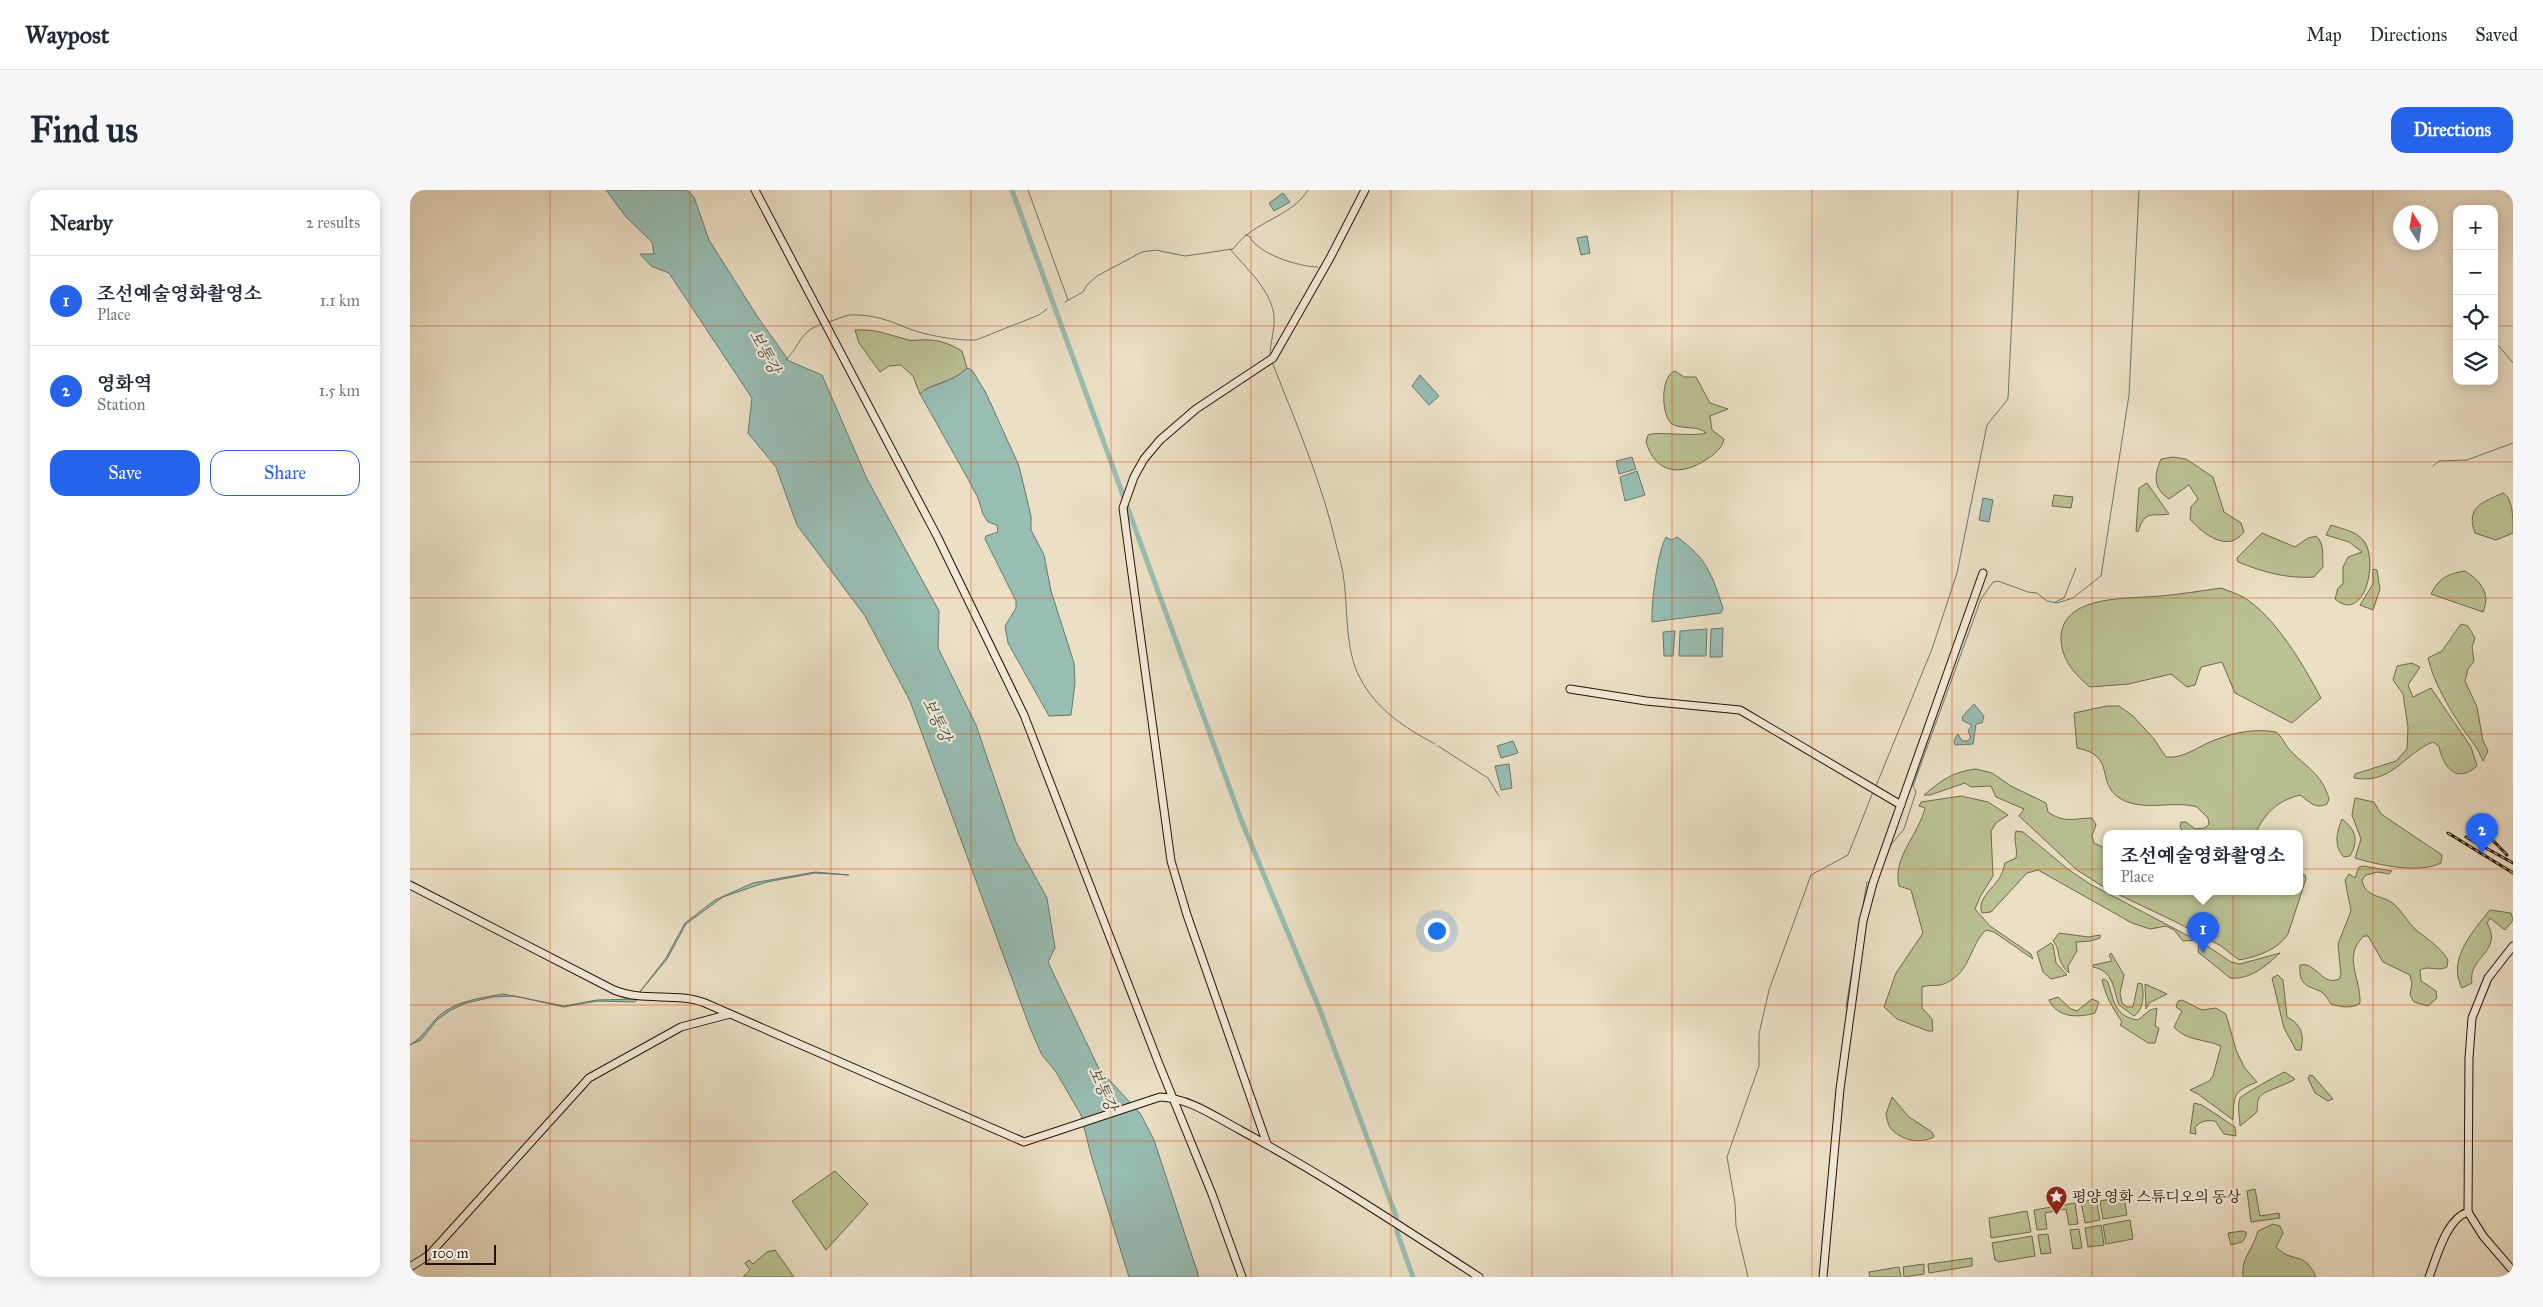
<!DOCTYPE html>
<html lang="en">
<head>
<meta charset="utf-8">
<style>
  body { margin:0; font-family:"IM FELL Great Primer","Noto Serif KR",serif; background:#f6f6f7; color:#1f2937 }
  .controls { position:absolute; right:15px; top:15px; display:grid; overflow:hidden; border-radius:10px; box-shadow:0 2px 12px #0003 }
  .controls button { width:45px; height:45px; display:grid; place-items:center; padding:0; border:0; border-bottom:1px solid #e0e1e3; background:#fff; color:#1f2937; font:25px sans-serif }
  .compass { position:absolute; left:1983px; top:15px; width:45px; height:45px; border-radius:50%; background:#fff; box-shadow:0 2px 12px #0003; rotate:348deg }
  .scale { position:absolute; left:15px; bottom:12px; width:71px; box-sizing:border-box; padding-left:5px; border:2px solid #231104; border-top:0; font-size:14px; line-height:18px; white-space:nowrap; color:#231104; -webkit-text-stroke:4px #f2ead9; paint-order:stroke }
  .you { position:absolute; left:1026px; top:740px; width:18px; height:18px; margin:-12px; border:4px solid #fff; border-radius:50%; background:#1a73e8; box-shadow:0 0 0 8px #1a73e833 }
  .badge { display:grid; place-items:center; width:32px; height:32px; border-radius:50%; background:#2563eb; color:#fff; font-size:16px; font-weight:700 }
  .pin { position:absolute; translate:-50% -41px; filter:drop-shadow(0 1px 2px #0008) }
  .pin::after { content:''; position:absolute; top:26px; width:18px; height:15px; background:inherit; clip-path:polygon(0 0,100% 0,50% 100%) }
  .popup { position:absolute; left:1693px; top:640px; width:200px; height:65px; box-sizing:border-box; display:grid; place-content:center; border-radius:10px; background:#fff; filter:drop-shadow(0 1px 4px #0005); font-size:16px; white-space:nowrap; color:#747a83 }
  .popup b { font-size:19px; color:#1f2937 }
  .popup::after { content:''; position:absolute; left:50%; top:100%; margin-left:-10px; border:10px solid transparent; border-top-color:#fff }
  .list { margin:0; padding:0; list-style:none }
  h2 { display:flex; justify-content:space-between; align-items:center; height:65px; margin:0; padding:0 20px; font-size:21px }
  h2 small { font-size:16px; font-weight:400; color:#747a83 }
  .list li { display:grid; grid-template-columns:32px 1fr auto; gap:15px; align-items:center; box-sizing:border-box; height:90px; padding:0 20px; border-top:1px solid #e0e1e3 }
  .list b { display:block; font-size:19px; white-space:nowrap }
  .list p { margin:0; font-size:16px; white-space:nowrap; color:#747a83 }
  .list em { font-size:16px; font-style:normal; color:#747a83 }
  .actions { display:flex; gap:10px; padding:15px 20px }
  .actions a { flex:1; padding:11px 0; border:1px solid #2563eb; border-radius:15px; text-align:center; font-size:18px; color:#2563eb }
  .actions .main { background:#2563eb; color:#fff }
  .icon { flex:none; width:28px; height:28px; fill:none; stroke:currentColor; stroke-width:2; stroke-linecap:round; stroke-linejoin:round }
  .map { position:relative; flex:none; width:2103px; height:1087px; overflow:hidden; border-radius:15px }
  header { display:flex; align-items:center; gap:30px; box-sizing:border-box; height:70px; padding:0 25px; background:#fff; border-bottom:1px solid #e0e1e3 }
  header strong { font-size:24px }
  nav { display:flex; gap:28px; margin-inline-start:auto; font-size:18px }
  .intro { display:flex; align-items:center; justify-content:space-between; box-sizing:border-box; height:120px; padding:0 30px }
  h1 { margin:0; font-size:35px }
  .button { padding:12px 22px; border-radius:15px; background:#2563eb; color:#fff; font-size:18px; font-weight:700 }
  main { display:flex; gap:30px; padding:0 30px }
  aside { flex:1; background:#fff; border-radius:15px; box-shadow:0 2px 12px #0003 }
  .map>svg:first-child { display:block }
</style>
</head>
<body>
<header>
<strong>Waypost</strong>
<nav><a>Map</a><a>Directions</a><a>Saved</a></nav>
</header>
<div class="intro"><h1>Find us</h1><a class="button">Directions</a></div>
<main>
<aside>
<h2>Nearby<small>2 results</small></h2>
<ul class="list">
<li><span class="badge">1</span><div><b>조선예술영화촬영소</b><p>Place</p></div><em>1.1 km</em></li>
<li><span class="badge">2</span><div><b>영화역</b><p>Station</p></div><em>1.5 km</em></li>
</ul>
<div class="actions"><a class="main">Save</a><a>Share</a></div>
</aside>
<div class="map">
<svg width="2103" height="1087" viewBox="0 0 2103 1087">
  <rect width="100%" height="100%" fill="#ebdfc5"/>
  <filter id="stains"><feTurbulence type="fractalNoise" baseFrequency=".004" numOctaves="4"/><feColorMatrix values="0 0 0 0 .2 0 0 0 0 .09 0 0 0 0 .02 0 0 0 .5 -.17"/></filter>
  <radialGradient id="worn" r=".72"><stop offset=".6" stop-color="#630" stop-opacity="0"/><stop offset="1" stop-color="#630" stop-opacity=".3"/></radialGradient>
  <g fill="#bac193" stroke="#6e694c">
    <path d="M 445,140 C 466,139 476,144 495,149 C 502,152 511,149 519,150 C 530,150 542,155 552,161 L 557,178 C 542,194 519,193 510,204 L 503,186 L 491,175 L 479,176 L 470,182 L 449,153 Z"/>
    <path d="M 1265,181 L 1274,187 L 1286,187 L 1300,213 L 1318,219 L 1300,226 L 1302,240 L 1314,249 C 1313,257 1304,265 1297,269 C 1272,286 1246,285 1236,252 L 1238,245 C 1246,241 1281,247 1296,243 C 1288,235 1272,240 1262,234 C 1252,228 1249,187 1265,181 Z"/>
    <path d="M 1763,267 L 1776,269 L 1803,287 L 1814,322 L 1831,333 L 1834,342 C 1818,363 1794,345 1780,329 L 1781,317 L 1788,309 L 1779,295 L 1759,309 C 1743,298 1744,286 1751,269 Z"/>
    <path d="M 1737,293 L 1759,324 C 1742,327 1735,319 1728,342 L 1726,341 L 1729,298 Z"/>
    <path d="M 2093,303 C 2103,308 2103,328 2103,343 L 2086,350 L 2065,343 C 2055,317 2073,312 2093,303 Z"/>
    <polygon points="1644,305 1663,307 1661,318 1642,316"/>
    <path d="M 1921,335 C 1932,339 1946,341 1953,350 C 1969,367 1956,435 1925,409 L 1928,398 L 1933,394 L 1933,377 L 1938,367 L 1952,362 L 1939,352 L 1916,345 Z"/>
    <path d="M 1852,343 L 1885,357 L 1898,348 L 1906,346 C 1915,353 1912,366 1913,377 L 1904,387 C 1877,389 1853,382 1828,372 L 1827,368 Z"/>
    <polygon points="1963,379 1967,380 1970,399 1963,420 1950,415 1963,394"/>
    <path d="M 2055,381 C 2071,391 2081,404 2073,422 L 2021,404 C 2029,388 2037,384 2055,381 Z"/>
    <path d="M 1811,398 C 1818,401 1826,403 1833,407 C 1865,426 1894,476 1911,508 L 1882,533 L 1825,503 L 1812,472 L 1791,477 L 1785,495 L 1777,497 L 1761,484 L 1719,494 L 1680,497 C 1665,485 1652,470 1651,450 C 1650,404 1718,409 1751,406 C 1771,404 1791,401 1811,398 Z"/>
    <path d="M 2051,434 L 2058,436 L 2065,448 L 2062,457 L 2064,471 L 2058,479 L 2055,491 L 2067,517 L 2073,551 L 2078,561 L 2073,571 C 2067,556 2061,551 2052,538 C 2038,516 2024,493 2018,468 L 2032,461 Z"/>
    <path d="M 2002,473 L 2010,477 L 1998,495 L 2003,507 L 2021,498 L 2061,557 L 2067,576 C 2047,594 2033,578 2029,556 L 2023,552 C 1993,564 1982,595 1944,588 L 1945,584 L 1986,571 L 1997,559 L 1998,537 L 1993,504 L 1983,490 L 1987,476 Z"/>
    <path d="M 1697,516 L 1709,516 L 1723,526 L 1744,549 L 1756,567 C 1772,569 1786,558 1800,552 C 1821,543 1843,538 1866,542 C 1872,547 1874,552 1878,558 C 1895,577 1912,583 1919,609 L 1917,614 C 1905,620 1899,611 1890,605 C 1867,611 1855,623 1845,644 L 1775,644 L 1770,637 L 1771,632 L 1776,632 L 1785,639 L 1795,638 L 1799,634 L 1798,628 L 1787,617 C 1765,610 1733,622 1711,609 C 1684,593 1708,566 1667,558 L 1664,523 Z"/>
    <path d="M 1566,579 L 1582,583 L 1601,596 L 1636,613 L 1638,622 C 1656,634 1663,628 1682,628 L 1686,635 L 1682,646 L 1684,653 L 1697,659 L 1697,699 L 1667,680 L 1609,626 L 1614,619 L 1586,607 L 1581,596 L 1561,597 L 1555,593 L 1520,605 L 1514,605 C 1532,590 1542,582 1566,579 Z"/>
    <path d="M 1551,606 L 1578,612 L 1598,625 L 1586,633 L 1581,641 L 1583,686 L 1570,707 L 1565,719 L 1580,736 L 1621,764 L 1623,769 L 1584,742 L 1576,740 C 1559,756 1561,782 1536,793 C 1529,797 1520,794 1512,797 L 1512,818 L 1522,829 L 1523,841 L 1518,841 L 1487,829 L 1474,817 L 1486,783 L 1513,743 L 1501,700 L 1489,696 C 1482,668 1509,644 1515,618 L 1509,616 L 1511,612 Z"/>
    <path d="M 1945,608 L 1964,612 L 1971,624 L 2032,665 L 2031,673 C 2009,684 1968,675 1945,668 L 1951,649 L 1942,625 Z"/>
    <path d="M 1932,629 C 1946,640 1949,650 1940,666 L 1934,667 C 1923,656 1927,641 1932,629 Z"/>
    <path d="M 1606,641 L 1613,642 L 1659,680 L 1680,694 L 1786,750 L 1773,751 L 1764,740 L 1756,736 L 1740,739 L 1722,733 L 1628,680 L 1617,683 L 1581,722 L 1572,723 C 1566,708 1585,698 1591,685 C 1593,681 1594,677 1595,673 L 1606,668 C 1608,658 1603,651 1606,641 Z"/>
    <path d="M 1953,676 L 1982,681 L 1979,684 L 1968,682 L 1956,685 L 1952,690 C 1955,707 1970,705 1981,712 C 1991,719 1996,730 2004,738 C 2016,749 2029,755 2038,770 L 2037,777 C 2028,782 2019,775 2010,780 L 2011,791 L 2026,801 L 2027,808 L 2018,816 L 2004,812 L 2000,805 L 2002,794 L 2000,785 L 1973,772 L 1958,746 L 1954,746 C 1932,766 1951,788 1950,813 C 1943,819 1930,817 1921,814 C 1919,811 1917,807 1914,804 C 1904,795 1888,801 1890,775 C 1906,771 1912,797 1929,789 L 1931,785 L 1928,754 L 1941,721 L 1935,690 L 1939,684 L 1945,688 L 1949,677 Z"/>
    <path d="M 1889,684 L 1895,685 L 1896,689 L 1878,744 C 1869,759 1847,767 1829,770 L 1811,756 L 1766,732 L 1703,702 L 1889,702 Z"/>
    <path d="M 2080,720 L 2101,723 L 2103,730 L 2095,740 L 2080,728 L 2077,733 C 2094,762 2057,767 2062,793 L 2052,798 C 2037,770 2062,742 2080,720 Z"/>
    <path d="M 1649,743 L 1678,747 L 1690,745 L 1690,748 L 1681,751 L 1666,752 L 1667,761 L 1658,776 L 1659,783 C 1644,769 1652,761 1643,751 Z"/>
    <polygon points="1641,753 1643,755 1646,773 1657,785 1641,789 1633,782 1627,762"/>
    <path d="M 1793,753 L 1821,772 L 1830,774 L 1870,763 C 1856,776 1840,790 1820,788 L 1788,762 L 1789,755 Z"/>
    <path d="M 1701,763 L 1714,785 L 1710,803 L 1712,813 L 1717,817 L 1723,817 L 1728,793 L 1732,794 C 1734,804 1734,820 1724,826 L 1709,815 C 1703,799 1704,781 1683,777 L 1683,775 L 1702,771 L 1699,765 Z"/>
    <path d="M 1868,785 L 1873,790 L 1877,827 C 1892,835 1894,844 1891,860 L 1886,860 L 1874,838 L 1862,788 Z"/>
    <path d="M 1694,789 L 1698,792 C 1704,811 1705,827 1728,830 L 1740,820 L 1747,818 L 1745,836 L 1749,838 L 1745,853 L 1738,853 L 1710,835 L 1712,832 C 1701,815 1697,809 1692,790 Z"/>
    <polygon points="1735,794 1757,804 1739,813 1736,819"/>
    <path d="M 1648,807 L 1661,819 L 1667,821 L 1682,809 L 1689,812 L 1685,823 C 1669,828 1647,828 1639,810 Z"/>
    <path d="M 1772,810 L 1792,820 L 1806,818 L 1816,824 L 1826,860 L 1834,877 L 1847,892 C 1823,902 1824,904 1823,930 L 1788,904 L 1780,900 L 1799,891 L 1803,886 L 1811,856 C 1795,849 1776,851 1764,837 L 1772,821 L 1766,817 L 1768,811 Z"/>
    <path d="M 1875,882 L 1885,889 C 1877,895 1852,901 1849,908 C 1846,913 1849,918 1846,923 L 1830,936 C 1830,929 1827,915 1830,908 C 1832,905 1871,883 1875,882 Z"/>
    <polygon points="1900,885 1903,886 1923,909 1918,911 1905,903 1898,888"/>
    <path d="M 1482,907 L 1499,927 L 1522,942 L 1524,947 C 1510,954 1494,951 1482,940 C 1478,936 1477,929 1476,924 Z"/>
    <path d="M 1784,913 L 1792,915 L 1825,937 L 1826,946 L 1814,944 L 1805,931 C 1796,930 1791,931 1785,937 L 1786,944 L 1780,943 Z"/>
    <polygon points="425,981 458,1014 416,1060 382,1011"/>
    <polygon points="1845,999 1850,1026 1869,1023 1870,1028 1841,1032 1837,1001"/>
    <polygon points="1714,1007 1717,1025 1693,1029 1690,1011"/>
    <polygon points="1686,1009 1690,1030 1675,1033 1671,1012"/>
    <polygon points="1665,1013 1668,1034 1659,1035 1656,1019 1635,1023 1637,1039 1627,1040 1624,1020"/>
    <polygon points="1617,1021 1621,1042 1581,1048 1579,1028"/>
    <polygon points="1720,1030 1723,1049 1696,1054 1693,1035"/>
    <path d="M 1863,1034 L 1870,1036 L 1873,1043 L 1866,1057 C 1884,1075 1893,1059 1906,1087 L 1833,1087 C 1831,1067 1843,1060 1848,1041 Z"/>
    <polygon points="1691,1035 1694,1055 1678,1057 1675,1038"/>
    <polygon points="1669,1039 1672,1058 1663,1059 1660,1040"/>
    <polygon points="1832,1041 1836,1042 1836,1046 1832,1052 1821,1055 1818,1043"/>
    <polygon points="1638,1044 1641,1063 1631,1064 1628,1045"/>
    <polygon points="1622,1046 1625,1066 1589,1072 1585,1070 1582,1053"/>
    <polygon points="365,1060 384,1087 333,1087 340,1080 335,1073 339,1070 343,1074 357,1062"/>
    <polygon points="1562,1068 1562,1076 1519,1083 1518,1074"/>
    <polygon points="1514,1074 1514,1084 1494,1087 1493,1077"/>
    <polygon points="1489,1077 1491,1087 1460,1087 1459,1082"/>
  </g>
  <g fill="#98bdb3" stroke="#69786d">
    <polygon points="196,0 277,0 284,7 299,50 347,126 379,171 412,185 457,289 529,421 528,458 566,535 606,652 637,708 645,758 638,772 689,879 730,923 744,950 789,1087 719,1087 681,965 671,925 646,882 632,865 620,838 500,511 455,426 387,335 366,277 338,243 342,208 259,83 241,76 230,64 244,64 242,52 216,27"/>
    <polygon points="873,3 880,12 864,21 859,13"/>
    <polygon points="1177,46 1180,63 1171,65 1167,48"/>
    <path d="M 557,178 L 562,180 L 576,203 L 609,276 L 621,326 L 621,340 L 634,365 L 641,401 L 664,473 L 665,493 L 661,525 L 639,526 L 598,453 L 595,436 L 606,418 L 606,411 L 575,349 L 576,346 L 588,342 L 587,335 L 578,332 L 573,324 L 568,308 L 558,289 L 510,204 C 518,194 542,194 557,178 Z"/>
    <polygon points="1010,185 1029,206 1019,215 1002,196"/>
    <polygon points="1222,267 1226,279 1209,284 1206,271"/>
    <polygon points="1227,281 1235,305 1215,311 1210,287"/>
    <polygon points="1573,308 1583,310 1579,332 1569,330"/>
    <path d="M 1256,347 L 1262,350 L 1267,347 C 1297,369 1301,382 1313,418 L 1311,423 L 1242,432 C 1241,416 1247,363 1256,347 Z"/>
    <polygon points="1313,438 1312,467 1300,467 1301,439"/>
    <polygon points="1297,439 1296,466 1269,466 1270,441"/>
    <polygon points="1265,441 1263,466 1254,466 1253,442"/>
    <polygon points="1564,514 1574,526 1572,533 1566,534 1563,554 1545,555 1544,551 1548,544 1552,551 1557,551 1561,548 1558,541 1562,535 1553,531 1552,527"/>
    <polygon points="1103,551 1108,563 1091,568 1087,556"/>
    <polygon points="1099,574 1102,598 1091,600 1085,576"/>
    <polygon points="405,682 439,685 405,683 357,692 313,707 276,734 257,769 229,803 256,768 275,733 305,710 343,693"/>
    <path d="M 93,804 L 154,816 L 187,810 L 228,809 L 225,812 L 187,811 L 154,817 L 105,806 L 83,807 L 56,813 L 41,820 L 27,830 L 11,850 L 0,855 C 13,847 16,839 27,828 C 43,811 71,808 93,804 Z"/>
  </g>
  <g fill="none" stroke-linecap="round" stroke-linejoin="round">
    <g stroke="#69786d" stroke-width="1">
      <polyline points="618,0 658,110"/>
      <path d="M 835,45 L 839,46 C 848,64 889,77 908,77"/>
      <path d="M 820,59 C 835,77 863,102 864,127 C 865,140 860,153 860,166"/>
      <path d="M 655,112 L 673,102 L 677,95 L 687,86 L 732,62 L 746,60 L 775,66 L 823,59 C 844,30 881,28 898,0"/>
      <path d="M 418,132 C 426,130 433,126 440,125 C 462,124 478,130 497,138 C 514,145 547,151 566,150 L 629,125 L 637,119"/>
      <polyline points="2087,154 2103,173"/>
      <path d="M 376,170 C 391,154 390,141 412,134"/>
      <path d="M 862,172 C 886,233 913,295 927,358 C 930,369 933,380 934,391 C 938,422 935,460 950,488 C 966,519 995,538 1025,554"/>
      <polyline points="2023,276 2029,271 2057,270 2103,253"/>
      <polyline points="1645,412 1654,408 1666,378"/>
      <polyline points="1028,556 1078,588 1089,606"/>
      <polyline points="1466,596 1522,459 1547,383 1577,235 1598,209 1608,0"/>
      <polyline points="1466,695 1480,656 1494,639 1506,602 1503,596 1571,409 1583,392 1588,391 1618,402 1627,403 1637,411 1647,413 1663,408 1691,386 1719,205 1729,0"/>
      <polyline points="1436,817 1457,692 1460,692"/>
      <polyline points="1338,1087 1326,1036 1325,1013 1317,967 1349,876 1349,844 1359,800 1401,685 1438,665 1463,602"/>
    </g>
    <polyline stroke="#98bdb3" stroke-width="5" points="602,0 832,632 910,820 986,1026 987,1042 1003,1087"/>
    <defs>
      <g id="secondary">
        <polyline points="345,0 527,346 614,525 749,874 802,1004 832,1087"/>
        <polyline points="1160,499 1236,511 1330,520 1491,615"/>
        <path d="M 0,695 L 204,800 C 233,812 266,802 295,813 L 614,952 L 750,907 C 779,908 804,926 830,940 C 912,984 990,1036 1069,1087"/>
        <polyline points="857,954 777,725 761,671 713,318 724,287 734,269 750,250 786,219 863,168 920,68 955,0"/>
        <polyline points="2058,1022 2073,1046 2103,1081"/>
        <polyline points="0,1077 19,1065 179,888 271,837 320,824"/>
        <polyline points="1413,1087 1430,899 1453,731 1463,693 1573,383"/>
        <path d="M 2019,1087 C 2027,1067 2036,1029 2058,1022 L 2059,868 L 2062,828 L 2078,788 L 2103,756"/>
      </g>
    </defs>
    <use href="#secondary" stroke="#231104" stroke-width="9"/>
    <use href="#secondary" stroke="#f2ead9" stroke-width="7"/>
    <defs>
      <g id="rail">
        <polyline points="2071,638 2097,665"/>
        <polyline points="2038,643 2103,683"/>
        <polyline points="2056,647 2103,673"/>
      </g>
    </defs>
    <use href="#rail" stroke="#231104" stroke-width="3"/>
    <use href="#rail" stroke="#f2ead9" stroke-width="1" stroke-dasharray="4" stroke-linecap="butt"/>
  </g>
  <path fill="none" stroke="#d4520b" stroke-width="1" stroke-opacity="0.55" d="M 140,0 L 140,1087M 280,0 L 280,1087M 421,0 L 421,1087M 561,0 L 561,1087M 701,0 L 701,1087M 841,0 L 841,1087M 981,0 L 981,1087M 1122,0 L 1122,1087M 1262,0 L 1262,1087M 1402,0 L 1402,1087M 1542,0 L 1542,1087M 1682,0 L 1682,1087M 1823,0 L 1823,1087M 1963,0 L 1963,1087M 0,136 L 2047,136M 2084,136 L 2103,136M 0,272 L 2103,272M 0,408 L 2103,408M 0,544 L 2103,544M 0,679 L 2103,679M 0,815 L 2103,815M 0,951 L 2103,951"/>
  <defs>
    <symbol id="sight-pin" viewBox="-11 -11 22 30"><path d="M0 17L-7.5 6A9.5 9.5 0 1 1 7.5 6Z" fill="#8f2418" stroke="#f2ead9"/><path d="M0-6L1.8-2.2L6-1.7L2.9 1.2L3.7 5.4L0 3.3L-3.7 5.4L-2.9 1.2L-6-1.7L-1.8-2.2Z" fill="#fff"/></symbol>
  </defs>
  <g fill-rule="evenodd">
    <use href="#sight-pin" x="1634" y="994" width="25" height="34"/>
  </g>
  <g text-anchor="middle" dominant-baseline="central" stroke-width="4.5" stroke-linejoin="round" paint-order="stroke">
    <g font-size="15" fill="#231104" stroke="#f2ead9" text-anchor="start">
      <text x="1662" y="1007">평양 영화 스튜디오의 동상</text>
    </g>
    <g font-size="16" font-style="italic" fill="#4c4d41" stroke="#f2ead9">
      <text transform="translate(355 162) rotate(62)">보통강</text>
      <text transform="translate(527 530) rotate(65)">보통강</text>
      <text transform="translate(693 899) rotate(66)">보통강</text>
    </g>
  </g>
  <rect width="100%" height="100%" filter="url(#stains)"/>
  <rect width="100%" height="100%" fill="url(#worn)"/>
</svg>
<div class="controls">
<button>+</button>
<button>−</button>
<button><svg class="icon" aria-label="locate" viewBox="0 0 24 24"><circle cx="12" cy="12" r="6"/><path d="M12 2v4M12 18v4M2 12h4M18 12h4"/></svg></button>
<button><svg class="icon" aria-label="layers" viewBox="0 0 24 24"><path d="M12 4l9 5-9 5-9-5zM3 14l9 5 9-5"/></svg></button>
</div>
<svg class="compass" viewBox="-18 -18 36 36"><path d="M0-13l5 13h-10z" fill="#e53935"/><path d="M0 13l5-13h-10z" fill="#747a83"/></svg>
<div class="scale">100 m</div>
<div class="you"></div>
<div class="pin badge" style="left:1793px;top:763px">1</div>
<div class="popup"><b>조선예술영화촬영소</b>Place</div>
<div class="pin badge" style="left:2072px;top:664px">2</div>
</div>
</main>
</body>
</html>
